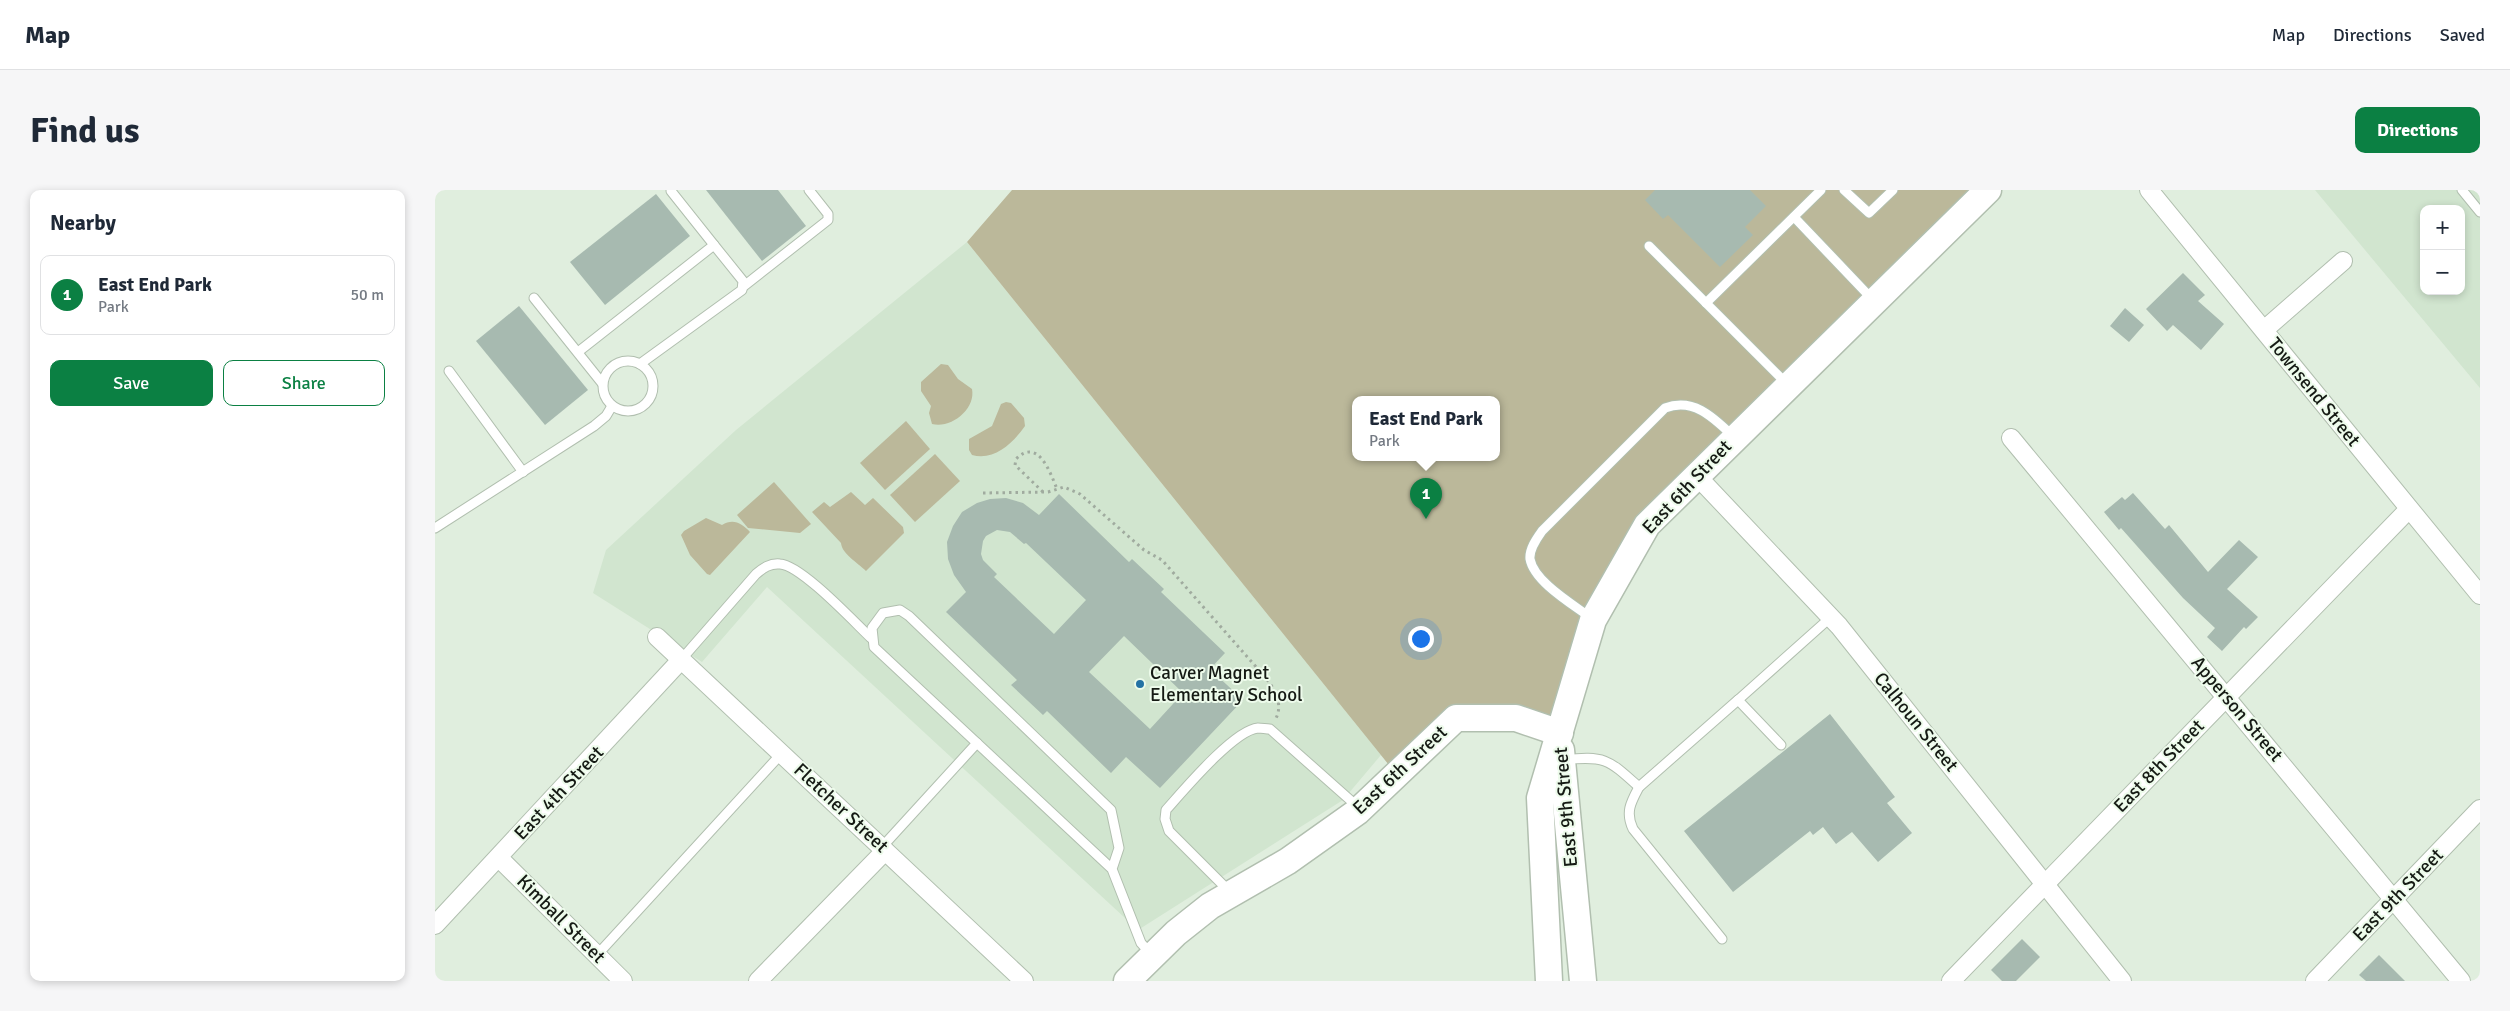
<!DOCTYPE html>
<html lang="en">
<head>
<meta charset="utf-8">
<style>
  body { margin:0; font-family:Signika,sans-serif; background:#f6f6f7; color:#1f2937 }
  .controls { position:absolute; right:15px; top:15px; display:grid; overflow:hidden; border-radius:10px; box-shadow:0 2px 8px #0003 }
  .controls button { width:45px; height:45px; display:grid; place-items:center; padding:0; border:0; border-bottom:1px solid #e0e1e3; background:#fff; color:#1f2937; font:25px sans-serif }
  .you { position:absolute; left:985px; top:448px; width:18px; height:18px; margin:-12px; border:4px solid #fff; border-radius:50%; background:#1a73e8; box-shadow:0 0 0 8px #1a73e833 }
  .badge { display:grid; place-items:center; width:32px; height:32px; border-radius:50%; background:#0b8043; color:#fff; font-size:16px; font-weight:700 }
  .pin { position:absolute; translate:-50% -41px; filter:drop-shadow(0 1px 2px #0008) }
  .pin::after { content:''; position:absolute; top:26px; width:18px; height:15px; background:inherit; clip-path:polygon(0 0,100% 0,50% 100%) }
  .popup { position:absolute; left:917px; top:206px; width:148px; height:65px; box-sizing:border-box; display:grid; place-content:center; border-radius:10px; background:#fff; filter:drop-shadow(0 1px 4px #0005); font-size:16px; white-space:nowrap; color:#747a83 }
  .popup b { font-size:19px; color:#1f2937 }
  .popup::after { content:''; position:absolute; left:50%; top:100%; margin-left:-10px; border:10px solid transparent; border-top-color:#fff }
  .list { margin:0; padding:0; list-style:none }
  h2 { display:flex; justify-content:space-between; align-items:center; height:65px; margin:0; padding:0 20px; font-size:21px }
  h2 small { font-size:16px; font-weight:400; color:#747a83 }
  .list li { display:grid; grid-template-columns:32px 1fr auto; gap:15px; align-items:center; box-sizing:border-box; height:80px; margin:0 10px 10px; padding:0 10px; border:1px solid #e0e1e3; border-radius:10px }
  .list b { display:block; font-size:19px; white-space:nowrap }
  .list p { margin:0; font-size:16px; white-space:nowrap; color:#747a83 }
  .list em { font-size:16px; font-style:normal; color:#747a83 }
  .actions { display:flex; gap:10px; padding:15px 20px }
  .actions a { flex:1; padding:11px 0; border:1px solid #0b8043; border-radius:10px; text-align:center; font-size:18px; color:#0b8043 }
  .actions .main { background:#0b8043; color:#fff }
  .map { position:relative; flex:none; width:2045px; height:791px; overflow:hidden; border-radius:10px }
  header { display:flex; align-items:center; gap:30px; box-sizing:border-box; height:70px; padding:0 25px; background:#fff; border-bottom:1px solid #e0e1e3 }
  header strong { font-size:24px }
  nav { display:flex; gap:28px; margin-inline-start:auto; font-size:18px }
  .intro { display:flex; align-items:center; justify-content:space-between; box-sizing:border-box; height:120px; padding:0 30px }
  h1 { margin:0; font-size:35px }
  .button { padding:12px 22px; border-radius:10px; background:#0b8043; color:#fff; font-size:18px; font-weight:700 }
  main { display:flex; gap:30px; padding:0 30px }
  aside { flex:1; background:#fff; border-radius:10px; box-shadow:0 2px 8px #0003 }
  .map>svg:first-child { display:block }
</style>
</head>
<body>
<header>
<strong>Map</strong>
<nav><a>Map</a><a>Directions</a><a>Saved</a></nav>
</header>
<div class="intro"><h1>Find us</h1><a class="button">Directions</a></div>
<main>
<aside>
<h2>Nearby<small></small></h2>
<ul class="list">
<li><span class="badge">1</span><div><b>East End Park</b><p>Park</p></div><em>50 m</em></li>
</ul>
<div class="actions"><a class="main">Save</a><a>Share</a></div>
</aside>
<div class="map">
<svg width="2045" height="791" viewBox="0 0 2045 791">
  <rect width="100%" height="100%" fill="#e0eede"/>
  <g fill="#d1e5cf" fill-rule="evenodd">
    <path d="M 1880,0 L 2045,0 L 2045,198 ZM 1989,19 L 2026,19 L 2026,101 L 1989,101 Z"/>
    <polygon points="532,52 946,565 908,610 703,740 332,397 267,472 158,403 171,360 301,240"/>
  </g>
  <g fill="#bbb89a" fill-rule="evenodd">
    <path d="M 577,0 L 1547,0 L 1190,372 L 1125,543 L 1021,528 L 962,585 L 532,52 ZM 921,210 L 1061,210 L 1061,268 L 921,268 Z"/>
    <path d="M 506,174 L 513,175 L 523,189 L 537,199 C 541,219 516,239 497,234 L 494,223 L 496,216 L 486,201 L 486,192 Z"/>
    <path d="M 571,212 L 576,213 L 589,228 L 590,236 C 578,253 560,271 537,265 L 534,260 L 534,249 L 557,236 L 566,214 Z"/>
    <polygon points="471,231 495,259 450,300 425,273"/>
    <polygon points="500,264 525,291 480,332 455,305"/>
    <polygon points="339,292 376,334 365,343 313,338 302,325"/>
    <path d="M 416,302 L 430,315 L 438,308 L 468,337 L 469,343 L 431,381 C 422,372 407,364 406,353 L 377,322 L 389,312 L 395,317 Z"/>
    <path d="M 271,328 L 287,335 C 298,328 307,333 315,342 L 275,385 L 272,384 L 255,365 L 246,345 L 249,341 Z"/>
  </g>
  <g fill="#a7bab0" fill-rule="evenodd">
    <polygon points="271,0 343,0 371,36 327,71"/>
    <polygon points="1220,0 1315,0 1331,16 1310,37 1318,45 1285,77 1233,25 1228,29 1210,10"/>
    <polygon points="221,4 255,46 170,115 135,72"/>
    <polygon points="1748,83 1770,105 1763,111 1789,134 1766,160 1738,135 1732,141 1711,119"/>
    <polygon points="84,116 153,200 110,235 41,151"/>
    <polygon points="1690,118 1709,135 1694,152 1675,136"/>
    <polygon points="1698,303 1730,339 1734,335 1773,382 1804,350 1823,367 1792,399 1823,427 1811,439 1809,437 1787,461 1772,447 1780,438 1748,408 1686,338 1684,340 1669,322 1687,307 1690,310"/>
    <path d="M 624,304 L 694,372 L 697,369 L 729,399 L 726,402 L 790,463 L 775,479 L 808,510 L 725,598 L 691,567 L 676,583 L 612,521 L 608,525 L 576,495 L 582,490 L 511,422 L 531,402 L 519,385 L 513,369 L 512,352 L 518,336 L 527,322 L 542,313 L 555,309 L 571,308 L 588,313 L 604,325 ZM 562,340 L 575,342 L 589,354 L 591,353 L 651,410 L 619,444 L 559,387 L 562,384 L 548,370 L 546,364 L 548,351 L 551,346 ZM 689,446 L 748,503 L 715,539 L 654,482 Z"/>
    <polygon points="1395,524 1460,607 1452,613 1477,643 1443,672 1417,642 1401,654 1388,637 1378,645 1375,641 1298,702 1249,641"/>
    <polygon points="1587,749 1605,767 1581,791 1567,791 1556,780"/>
    <polygon points="1944,765 1970,791 1931,791 1924,785"/>
  </g>
  <g fill="none" stroke-linecap="round" stroke-linejoin="round">
    <defs>
      <g id="lane">
        <polyline points="1409,0 1434,23 1458,0"/>
        <polyline points="2027,0 2045,22"/>
        <polyline points="236,1 279,55"/>
        <polyline points="1359,27 1438,110"/>
        <polyline points="1214,56 1352,194"/>
        <polyline points="309,96 393,30 393,24 374,0"/>
        <polyline points="99,108 167,193"/>
        <polyline points="1271,113 1386,0"/>
        <polyline points="143,162 279,55 308,91 307,100 205,174"/>
        <circle cx="193" cy="196" r="25"/>
        <polyline points="14,181 88,282"/>
        <polyline points="0,338 159,236 171,226 177,216"/>
        <path d="M 1156,428 C 1139,415 1099,392 1095,369 C 1094,359 1102,348 1107,341 L 1230,218 C 1259,207 1279,228 1299,247"/>
        <path d="M 245,471 L 321,384 C 328,378 335,373 345,374 C 366,375 419,432 436,448"/>
        <polyline points="1303,510 1396,427"/>
        <path d="M 1129,570 C 1170,565 1174,570 1204,597"/>
        <polyline points="447,657 542,553"/>
        <polyline points="677,679 684,658 676,620 474,426 465,420 448,423 437,438 439,457 677,679 706,753 716,764"/>
        <path d="M 795,702 L 734,641 L 730,629 L 731,620 C 748,601 799,540 823,538 C 827,538 831,539 835,539 L 923,617"/>
        <path d="M 1287,749 L 1198,639 C 1190,622 1196,612 1204,597 L 1303,510 L 1346,555"/>
        <polyline points="162,765 347,563"/>
      </g>
      <g id="street">
        <polyline points="1714,0 2045,405"/>
        <polyline points="1829,140 1908,71"/>
        <polyline points="1576,248 2026,791"/>
        <polyline points="1261,285 1404,436 1687,791"/>
        <polyline points="222,447 589,791"/>
        <polyline points="64,668 188,791"/>
        <polyline points="0,735 245,471"/>
        <polyline points="323,791 450,661"/>
        <polyline points="1516,791 1974,319"/>
        <polyline points="1880,791 2045,619"/>
      </g>
      <g id="secondary">
        <polyline points="1126,560 1148,791"/>
        <polyline points="692,791 741,743 775,716 853,671 922,622 1021,528 1081,528 1125,543"/>
        <polyline points="1114,791 1105,608 1158,430 1212,335 1553,0"/>
      </g>
    </defs>
    <use href="#lane" stroke="#b1bfaf" stroke-width="11"/>
    <use href="#street" stroke="#b1bfaf" stroke-width="20"/>
    <use href="#secondary" stroke="#b1bfaf" stroke-width="29"/>
    <g stroke="#a0ab9f" stroke-width="3" stroke-dasharray="2.5 4" stroke-linecap="butt">
      <path d="M 608,302 L 580,275 L 581,269 C 603,247 615,282 622,299"/>
      <path d="M 548,303 L 613,302 L 629,297 L 645,304 L 709,360 L 727,370 L 830,487 C 840,499 849,515 840,530"/>
    </g>
    <use href="#lane" stroke="#fff" stroke-width="9"/>
    <use href="#street" stroke="#fff" stroke-width="18"/>
    <use href="#secondary" stroke="#fff" stroke-width="26"/>
  </g>
  <circle fill="#2472a4" stroke="#edfbeb" stroke-width="2" cx="705" cy="494" r="5"/>
  <g text-anchor="middle" dominant-baseline="central" stroke-width="4" stroke-linejoin="round" paint-order="stroke">
    <g font-size="19" fill="#151a14" stroke="#edfbeb">
      <text transform="translate(1879 202) rotate(51)">Townsend Street</text>
      <text transform="translate(1252 297) rotate(-47)">East 6th Street</text>
      <text transform="translate(1802 519) rotate(50)">Apperson Street</text>
      <text transform="translate(1481 532) rotate(51)">Calhoun Street</text>
      <text transform="translate(1724 576) rotate(-46)">East 8th Street</text>
      <text transform="translate(965 580) rotate(-43)">East 6th Street</text>
      <text transform="translate(124 603) rotate(-47)">East 4th Street</text>
      <text transform="translate(1131 617) rotate(-95)">East 9th Street</text>
      <text transform="translate(406 618) rotate(43)">Fletcher Street</text>
      <text transform="translate(1963 705) rotate(-46)">East 9th Street</text>
      <text transform="translate(126 729) rotate(45)">Kimball Street</text>
    </g>
    <g font-size="19" fill="#151a14" stroke="#edfbeb" text-anchor="start">
      <text x="715" y="483">Carver Magnet<tspan x="715" dy="22">Elementary School</tspan></text>
    </g>
  </g>
</svg>
<div class="controls">
<button>+</button>
<button>−</button>
</div>
<div class="you"></div>
<div class="pin badge" style="left:991px;top:329px">1</div>
<div class="popup"><b>East End Park</b>Park</div>
</div>
</main>
</body>
</html>
